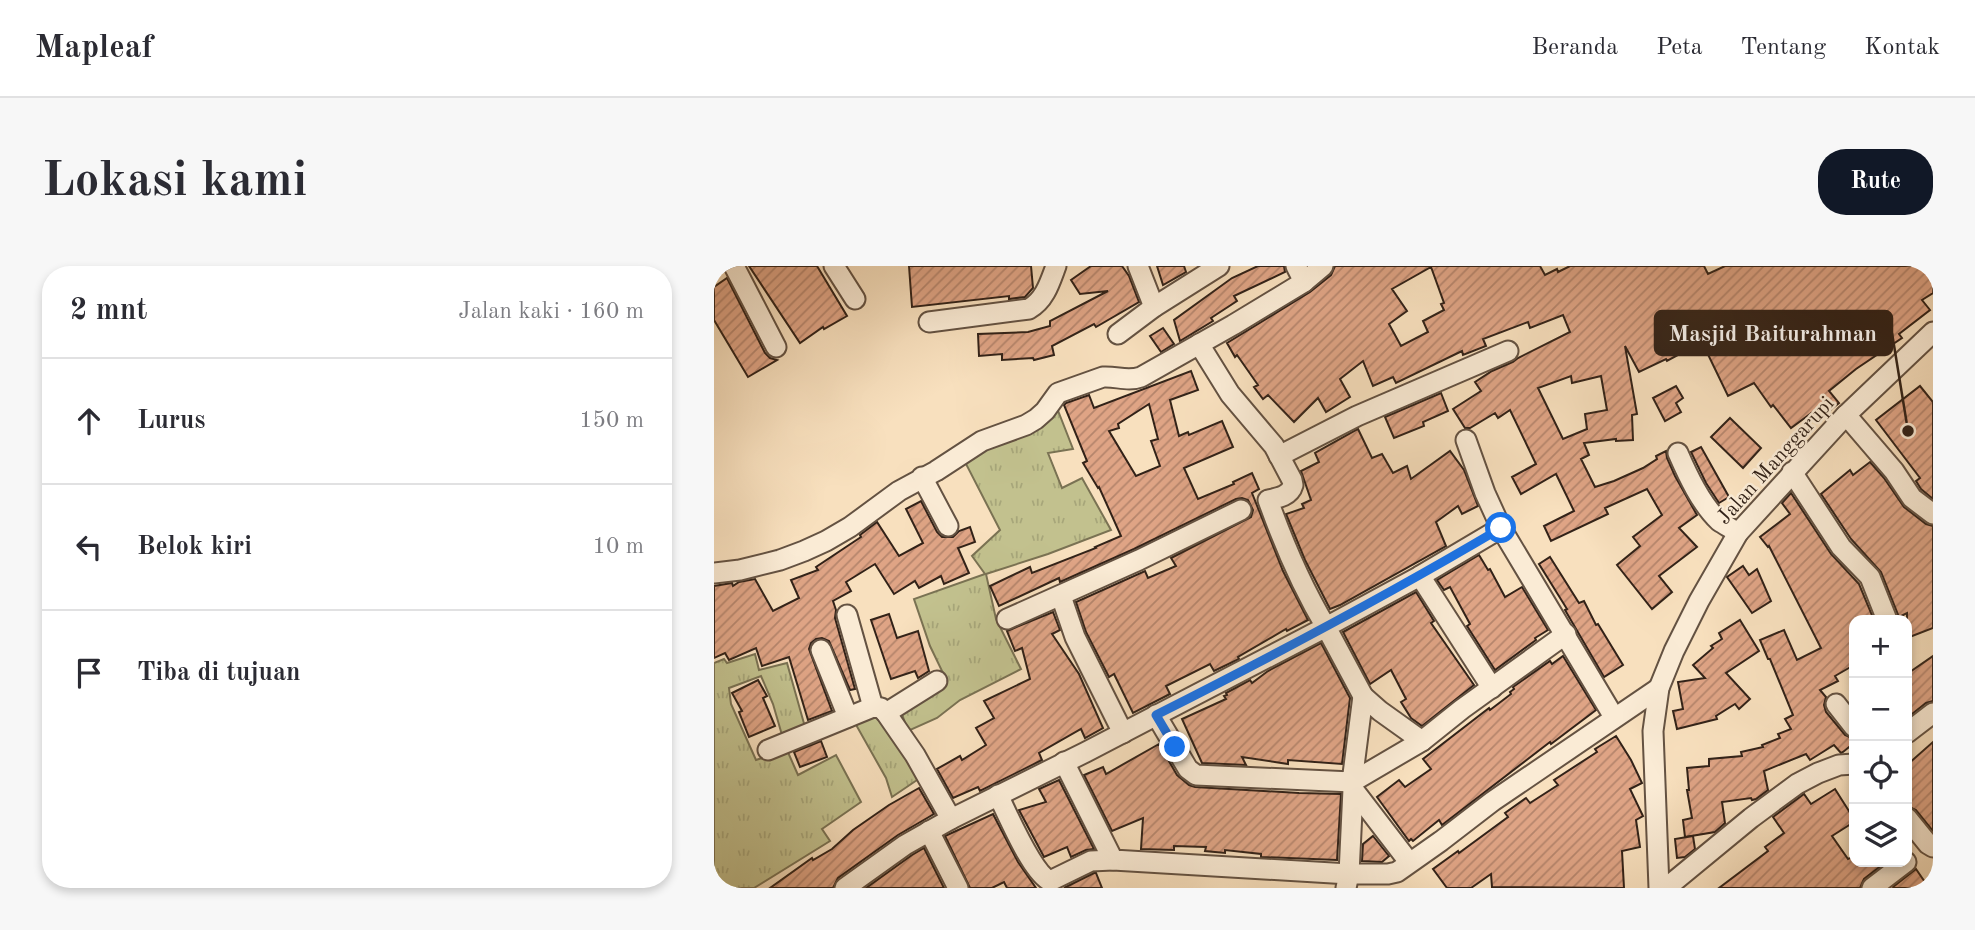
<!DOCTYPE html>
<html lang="id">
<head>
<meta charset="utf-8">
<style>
  body { margin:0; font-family:"Old Standard TT",serif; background:#f7f7f7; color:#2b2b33 }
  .controls { position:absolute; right:21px; bottom:21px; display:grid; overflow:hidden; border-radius:14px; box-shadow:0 4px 10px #0003 }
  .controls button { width:63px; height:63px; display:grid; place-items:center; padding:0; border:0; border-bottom:2px solid #e1e1e2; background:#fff; color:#2b2b33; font:35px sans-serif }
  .stop { position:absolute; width:21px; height:21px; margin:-16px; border:5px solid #1a73e8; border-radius:50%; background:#fff }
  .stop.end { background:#1a73e8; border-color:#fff; box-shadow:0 2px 7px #0008 }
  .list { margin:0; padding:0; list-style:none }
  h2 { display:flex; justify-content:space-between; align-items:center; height:91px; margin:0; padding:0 28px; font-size:30px }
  h2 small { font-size:23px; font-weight:400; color:#7c7c81 }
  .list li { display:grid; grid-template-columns:46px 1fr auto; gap:21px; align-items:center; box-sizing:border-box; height:126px; padding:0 28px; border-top:2px solid #e1e1e2 }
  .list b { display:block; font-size:26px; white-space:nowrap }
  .list em { font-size:23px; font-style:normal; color:#7c7c81 }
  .icon { flex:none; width:38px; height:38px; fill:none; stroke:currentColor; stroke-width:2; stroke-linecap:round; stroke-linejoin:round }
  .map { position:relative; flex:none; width:1219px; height:622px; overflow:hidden; border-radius:28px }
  header { display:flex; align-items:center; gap:42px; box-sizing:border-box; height:98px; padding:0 35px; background:#fff; border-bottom:2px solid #e1e1e2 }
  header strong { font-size:33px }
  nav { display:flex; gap:38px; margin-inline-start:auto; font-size:24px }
  .intro { display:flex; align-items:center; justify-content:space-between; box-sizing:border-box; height:168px; padding:0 42px }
  h1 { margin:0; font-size:49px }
  .button { padding:18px 32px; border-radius:28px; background:#111827; color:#fff; font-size:24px; font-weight:700 }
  main { display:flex; gap:42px; padding:0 42px }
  aside { flex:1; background:#fff; border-radius:28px; box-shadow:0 4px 10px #0003 }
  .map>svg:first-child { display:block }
</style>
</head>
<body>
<header>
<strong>Mapleaf</strong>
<nav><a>Beranda</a><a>Peta</a><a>Tentang</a><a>Kontak</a></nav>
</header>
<div class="intro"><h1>Lokasi kami</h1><a class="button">Rute</a></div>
<main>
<aside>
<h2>2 mnt<small>Jalan kaki · 160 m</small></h2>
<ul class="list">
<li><svg class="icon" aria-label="ahead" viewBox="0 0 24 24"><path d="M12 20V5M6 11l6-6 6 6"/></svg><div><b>Lurus</b></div><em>150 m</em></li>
<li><svg class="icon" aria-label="left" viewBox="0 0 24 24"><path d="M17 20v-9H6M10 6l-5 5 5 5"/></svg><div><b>Belok kiri</b></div><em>10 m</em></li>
<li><svg class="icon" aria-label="arrive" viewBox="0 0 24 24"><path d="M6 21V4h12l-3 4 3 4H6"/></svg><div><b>Tiba di tujuan</b></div></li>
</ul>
</aside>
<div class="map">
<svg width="1219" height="622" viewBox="0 0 1219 622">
  <defs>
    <pattern id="grass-tufts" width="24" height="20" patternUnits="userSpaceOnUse" patternTransform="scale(1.75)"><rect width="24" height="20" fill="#c2c18e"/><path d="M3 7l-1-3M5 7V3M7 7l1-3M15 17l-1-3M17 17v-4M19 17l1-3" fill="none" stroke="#a7a67a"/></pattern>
    <pattern id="building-hatch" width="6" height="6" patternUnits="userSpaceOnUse" patternTransform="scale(1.75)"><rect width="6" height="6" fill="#dfa485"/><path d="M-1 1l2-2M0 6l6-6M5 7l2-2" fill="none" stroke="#b5856c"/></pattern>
  </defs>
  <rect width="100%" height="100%" fill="#f8e0be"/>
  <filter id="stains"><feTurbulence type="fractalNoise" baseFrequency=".00286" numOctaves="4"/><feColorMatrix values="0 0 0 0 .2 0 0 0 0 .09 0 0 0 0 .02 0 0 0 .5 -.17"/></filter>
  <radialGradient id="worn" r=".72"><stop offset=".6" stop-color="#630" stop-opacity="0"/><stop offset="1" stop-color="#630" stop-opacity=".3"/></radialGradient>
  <g fill="url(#grass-tufts)" stroke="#7a7253" stroke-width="2">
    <polygon points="343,142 359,183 334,187 348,222 368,212 397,264 334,288 272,308 282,353 307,403 246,434 223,452 194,465 184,437 230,409 216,380 200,333 271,308 258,290 286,264 251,196"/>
    <polygon points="41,388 45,404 73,397 91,461 68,469 59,438 47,410 15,422 17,438 42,494 73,484 84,509 122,489 147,536 108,563 116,575 40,622 0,622 0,397 10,393 13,397"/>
    <polygon points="157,449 169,450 206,512 178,531 172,512 141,457"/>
  </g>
  <g fill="url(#building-hatch)" stroke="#322218" stroke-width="2" fill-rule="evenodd">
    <polygon points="35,0 103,0 133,50 110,63 109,61 86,77"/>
    <polygon points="195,0 317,0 319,22 311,31 295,33 295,30 198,41"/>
    <polygon points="377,0 408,0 415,10 425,36 382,61 380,58 338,80 340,89 320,94 319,92 288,94 288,88 265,90 264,68 314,66 336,60 336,55 394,25 366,28 357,14"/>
    <polygon points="443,0 470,0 472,6 449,19"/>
    <polygon points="544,0 570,0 571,6 520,30 523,35 497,52 499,55 466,75 460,54 518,12"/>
    <path d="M 621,0 L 826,0 L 831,9 L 843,3 L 844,6 L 856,0 L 990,0 L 994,8 L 1011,0 L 1219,0 L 1219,27 L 1208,34 L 1216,44 L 1185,68 L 1188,72 L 1142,103 L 1115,125 L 1125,137 L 1106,152 L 1100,145 L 1077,162 L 1059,139 L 1057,141 L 1040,117 L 1014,130 L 988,76 L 953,95 L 952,93 L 925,106 L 911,80 L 923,148 L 918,149 L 919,174 L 902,175 L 902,173 L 870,177 L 875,189 L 867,193 L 881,221 L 900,215 L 929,202 L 943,193 L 942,190 L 952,185 L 953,192 L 961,210 L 983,249 L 965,262 L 983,281 L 945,310 L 958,326 L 938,343 L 903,299 L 926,280 L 919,271 L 948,249 L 933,223 L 891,242 L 894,248 L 837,275 L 830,260 L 860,245 L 842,208 L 807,228 L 798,211 L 822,198 L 796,144 L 784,152 L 781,147 L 756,162 L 751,162 L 739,143 L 767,125 L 761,116 L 778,105 L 799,96 L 804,92 L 856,66 L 849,49 L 816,62 L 814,56 L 769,73 L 772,80 L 749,89 L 748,85 L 682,117 L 679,111 L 659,120 L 649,95 L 626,113 L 636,131 L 612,146 L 604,132 L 580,156 L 554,129 L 549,133 L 540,121 L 544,119 L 523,89 L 521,91 L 513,77 L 596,26 L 617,9 ZM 717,1 L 730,37 L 727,38 L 730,44 L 709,55 L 714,66 L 687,80 L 675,58 L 693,45 L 678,23 ZM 857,110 L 858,117 L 887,110 L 893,144 L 871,148 L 873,163 L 849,173 L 824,122 Z"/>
    <polygon points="13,12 51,87 56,92 63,94 34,111 0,54 0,21"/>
    <polygon points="449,62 460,78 447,86 436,70"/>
    <path d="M 477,105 L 484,124 L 456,134 L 465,170 L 474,166 L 475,169 L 508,155 L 519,181 L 470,202 L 484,233 L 520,218 L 519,216 L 538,207 L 545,223 L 538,227 L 569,305 L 594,354 L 573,365 L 572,363 L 524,391 L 525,393 L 500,405 L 496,398 L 452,420 L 456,428 L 419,447 L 400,408 L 395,411 L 372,366 L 362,336 L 431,305 L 434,312 L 462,300 L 457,292 L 537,251 L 539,244 L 534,234 L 528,232 L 522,233 L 420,283 L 346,316 L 345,312 L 285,340 L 276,320 L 316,301 L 318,307 L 382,282 L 381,281 L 407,270 L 385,221 L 384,222 L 369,197 L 373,195 L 350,139 L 352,137 L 375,129 L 380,142 ZM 435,138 L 444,173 L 437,175 L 446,200 L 422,210 L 395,165 L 405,162 L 404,158 Z"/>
    <polygon points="962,120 969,132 962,137 967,146 951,155 939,132"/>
    <polygon points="1206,120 1219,136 1219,233 1207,223 1202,215 1206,212 1162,154"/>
    <polygon points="727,127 734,145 709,156 710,160 680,172 671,151"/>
    <polygon points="1016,152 1047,182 1029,202 997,171"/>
    <polygon points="644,163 658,192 668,188 679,207 693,200 697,213 736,185 750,204 764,240 748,248 744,240 722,256 732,280 626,339 616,343 591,294 572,248 590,242 588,238 597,234 587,205 605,196 601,187"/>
    <polygon points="987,181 1015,231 1005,237 992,217 977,186"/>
    <polygon points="1156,196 1170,212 1190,241 1212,258 1219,260 1219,362 1193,372 1193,347 1185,351 1167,306 1137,273 1107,228 1136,204 1139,209"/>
    <polygon points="1077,227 1117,288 1145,318 1160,354 1140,354 1140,399 1121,410 1124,415 1106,424 1112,431 1110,439 1112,446 1131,469 1140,473 1140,477 1129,486 1127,487 1120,479 1096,494 1092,488 1050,505 1054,524 1042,533 1038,534 1037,532 1008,536 1011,557 1001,566 971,571 969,554 978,552 973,524 975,524 973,502 995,500 995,493 1028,490 1027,486 1049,481 1048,479 1066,472 1064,468 1077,463 1071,453 1079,449 1056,393 1054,393 1046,374 1070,364 1083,394 1107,382 1055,280 1054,281 1046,271 1076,248 1068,237"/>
    <polygon points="207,235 223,266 228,271 239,271 245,265 256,261 261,276 244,282 255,307 230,318 227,310 205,322 201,315 180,328 161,298 132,316 137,325 119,335 122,344 121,352 141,423 136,424 115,375 108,372 102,373 97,377 95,383 118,445 94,454 75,391 48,400 42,382 15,394 11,387 0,392 0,320 18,317 19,320 25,316 41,313 59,345 85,332 77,314 104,304 102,301 147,271 146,269 163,256 185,290 209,277 192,243"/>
    <polygon points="765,289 774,304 776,303 791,331 808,321 834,364 821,372 822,374 781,404 753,360 756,358 736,321 730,324 723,314"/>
    <polygon points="836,291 865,337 870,335 882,359 884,358 909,399 890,411 851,344 853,343 825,298"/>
    <polygon points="1029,300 1035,309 1043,303 1057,335 1038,347 1013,311"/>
    <polygon points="702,326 720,355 717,357 760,419 708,460 697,452 687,436 692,433 677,404 656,418 629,366"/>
    <polygon points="339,346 346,364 338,368 365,408 389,462 371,472 367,463 325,487 328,494 266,525 264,521 239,532 223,503 246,490 248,494 272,479 262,462 280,452 270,435 316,413 308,382 301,385 293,365"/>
    <polygon points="175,348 183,372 204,365 215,405 204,412 201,405 177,413 157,354"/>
    <polygon points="1026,354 1045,385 1012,407 1036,433 1025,443 1021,438 1002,450 1003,453 963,463 959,445 969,443 964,416 991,412 979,399 999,382 997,380 1008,373 1005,367"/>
    <polygon points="607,377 636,432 628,498 574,494 574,498 528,491 532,499 488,497 468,453 512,433 510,430 513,429 512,427 536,414 538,417 554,405"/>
    <polygon points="849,390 882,444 837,478 836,476 728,559 725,554 699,575 697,573 695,575 663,531 685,514 691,521 717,503 709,493 775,442 776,444 797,428 796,426 800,423 799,421 836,395 838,398"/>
    <polygon points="1219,390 1219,435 1212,437 1193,452 1193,408"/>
    <polygon points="44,414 53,430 49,432 61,460 35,471 25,446 28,445 18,427"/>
    <polygon points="902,470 917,494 928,517 916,523 929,550 922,554 926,581 908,585 910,622 778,621 777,608 757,622 733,622 719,603 744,585 745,587 794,551 791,547 812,532 816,537 844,519 840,514 883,486 881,483"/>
    <polygon points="107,475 113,491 86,501 80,486"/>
    <polygon points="1219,476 1219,565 1202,544 1193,540 1193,499"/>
    <polygon points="445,478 463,509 475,519 481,521 585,527 627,528 623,594 547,591 547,588 511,584 511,587 491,585 492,581 460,580 460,584 427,583 429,552 398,565 370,509 389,501 392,508"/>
    <polygon points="345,514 380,583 372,584 357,591 353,581 330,591 305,544 332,536 325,523"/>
    <polygon points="205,522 220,548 184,569 124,612 119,622 56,622 98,592 99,594 118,583 139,564 175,539"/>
    <polygon points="1121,523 1140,553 1140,556 1118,570 1134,593 1140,590 1140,596 1172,596 1150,613 1146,622 1005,622 1054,585 1051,581 1070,567 1059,551 1090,528 1097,538"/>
    <polygon points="279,548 304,596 322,622 293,622 290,616 278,622 256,622 231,570"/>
    <polygon points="659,570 675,590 668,596 648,595 649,578"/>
    <polygon points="979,570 981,583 971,591 963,592 961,573"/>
    <polygon points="210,582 230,622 152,622 198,589"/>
    <polygon points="1202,603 1215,622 1180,622 1179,621"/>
    <polygon points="380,607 382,607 388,622 350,622"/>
  </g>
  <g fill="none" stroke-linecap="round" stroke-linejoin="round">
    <defs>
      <g id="minor">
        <polyline points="20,0 62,81"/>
        <polyline points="120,0 141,33"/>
        <polyline points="424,0 440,41"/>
        <polyline points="590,16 609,0"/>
        <path d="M 215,56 L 315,43 C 331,34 336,16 342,0"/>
        <polyline points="404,68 440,41 505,0"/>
        <polyline points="1132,149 1180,205 1198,232 1219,248"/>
        <polyline points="752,174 771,227 787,262"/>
        <path d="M 964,187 C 974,210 987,238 1005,255 C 1011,259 1018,263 1024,267"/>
        <polyline points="565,190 643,150 794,85"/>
        <polyline points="1078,206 1127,281 1156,311 1173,354"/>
        <polyline points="208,211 234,260"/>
        <path d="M 0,307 L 26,304 L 66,294 L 90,285 L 112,275 L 136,261 L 185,225 L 222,205 L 268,175 L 312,159 L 322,153 L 331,145 L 344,127 L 389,111 C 403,110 413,116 427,111 L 519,59 L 590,16 L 582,0"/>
        <polyline points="706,310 778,422"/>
        <polyline points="347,330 361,371 409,467"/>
        <polyline points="133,349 159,441"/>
        <polyline points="293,353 425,294 527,244"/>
        <polyline points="107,384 134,451"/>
        <polyline points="649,430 612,361 706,310 787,262 900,451"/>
        <polyline points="1122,438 1140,461"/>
        <polyline points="172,447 223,415"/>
        <polyline points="442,449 474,503 482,509 638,516 649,430 666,445 708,475"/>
        <polyline points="1193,467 1219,447"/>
        <polyline points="54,484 159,441 167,442 172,447 201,489 237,553"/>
        <polyline points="350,496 399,594 635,608 674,608 683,606 727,575 779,535 945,422"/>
        <polyline points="639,523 695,596"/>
        <path d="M 284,529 C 294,549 318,607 336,615 L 377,595 L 399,594"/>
        <polyline points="1193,552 1214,578 1219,581"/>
        <polyline points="215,565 244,622"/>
        <path d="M 131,622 L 191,579 L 237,553 L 372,486 L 612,361 C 588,321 570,279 554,234 C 564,232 576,230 579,219 L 578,214 L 560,180 L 516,128 L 485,78"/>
        <polyline points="632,622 635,608 639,523 638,516 708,475 748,443 852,368"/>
        <polyline points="945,622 939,465 945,422 960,385 985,335 1024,267 1132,149 1219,66"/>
        <polyline points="952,622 1037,552 1083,518 1104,507 1125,499 1140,498"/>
        <polyline points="1158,622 1192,596"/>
      </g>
    </defs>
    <use href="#minor" stroke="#645242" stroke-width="23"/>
    <use href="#minor" stroke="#faebd5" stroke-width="19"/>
  </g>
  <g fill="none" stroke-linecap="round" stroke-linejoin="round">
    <path stroke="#1a73e8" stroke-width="9" d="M 461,481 L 442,449 C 559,390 674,329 787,262"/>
  </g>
  <g text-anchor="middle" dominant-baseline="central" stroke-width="5" stroke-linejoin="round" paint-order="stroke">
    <g font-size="21" fill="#322218" stroke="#faebd5">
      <text transform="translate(1062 195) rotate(-48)">Jalan Manggarupi</text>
    </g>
  </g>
  <path fill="none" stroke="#322218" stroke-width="2.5" d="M1194 165L1178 67"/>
  <circle fill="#322218" stroke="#faebd5" stroke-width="2.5" cx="1194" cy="165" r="7"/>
  <rect fill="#322218" stroke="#322218" stroke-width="2.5" x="941" y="45" width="237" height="44" rx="7"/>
  <g font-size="23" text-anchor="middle" font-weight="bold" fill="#fff">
    <text x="1059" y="75">Masjid Baiturahman</text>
  </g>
  <rect width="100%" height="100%" filter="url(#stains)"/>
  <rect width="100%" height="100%" fill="url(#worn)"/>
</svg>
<div class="controls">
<button>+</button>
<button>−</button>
<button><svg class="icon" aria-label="locate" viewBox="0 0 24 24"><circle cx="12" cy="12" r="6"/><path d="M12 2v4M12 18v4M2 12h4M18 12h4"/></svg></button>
<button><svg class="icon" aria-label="layers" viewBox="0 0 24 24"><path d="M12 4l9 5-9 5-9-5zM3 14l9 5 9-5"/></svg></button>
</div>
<div class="stop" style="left:787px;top:262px"></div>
<div class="stop end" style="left:461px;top:481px"></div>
</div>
</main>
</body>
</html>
